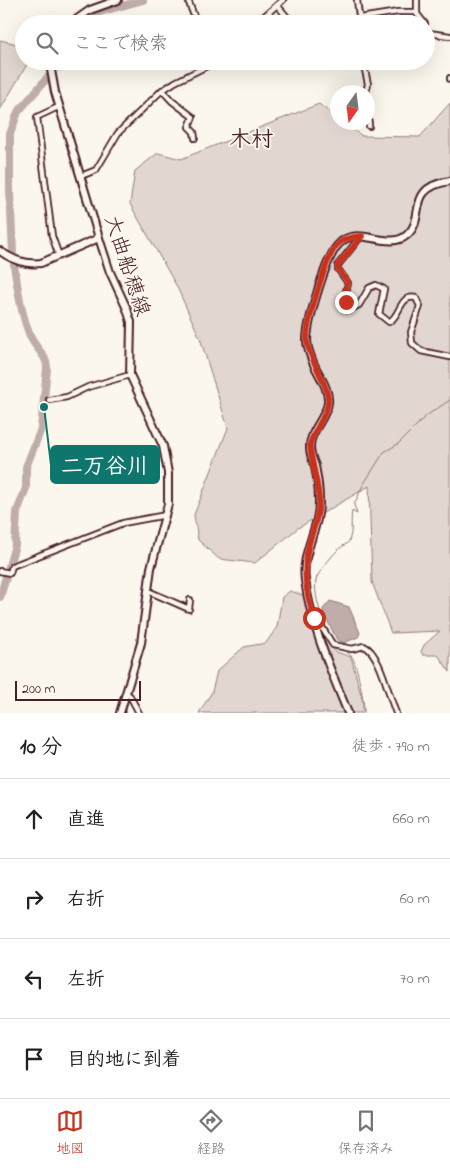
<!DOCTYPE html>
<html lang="ja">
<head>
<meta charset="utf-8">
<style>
  body { margin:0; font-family:"Indie Flower","Klee One",sans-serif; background:#f6f6f6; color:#222 }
  .compass { position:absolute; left:330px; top:85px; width:45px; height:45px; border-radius:50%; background:#fff; box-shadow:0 5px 20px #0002; rotate:194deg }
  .scale { position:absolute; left:15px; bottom:12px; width:126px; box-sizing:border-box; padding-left:5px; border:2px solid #4a1f2b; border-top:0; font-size:14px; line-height:18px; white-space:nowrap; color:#4a1f2b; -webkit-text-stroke:4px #fbf7ec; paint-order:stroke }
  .stop { position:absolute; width:15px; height:15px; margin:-11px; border:4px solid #c8321e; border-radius:50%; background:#fff }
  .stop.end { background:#c8321e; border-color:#fff; box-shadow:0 1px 5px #0008 }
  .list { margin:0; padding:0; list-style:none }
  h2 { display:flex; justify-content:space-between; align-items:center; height:65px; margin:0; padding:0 20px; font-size:21px }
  h2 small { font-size:16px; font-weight:400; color:#767676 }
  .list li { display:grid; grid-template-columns:32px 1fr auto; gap:15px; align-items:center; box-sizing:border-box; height:80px; padding:0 20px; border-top:1px solid #e0e0e0 }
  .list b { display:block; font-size:19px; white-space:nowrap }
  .list em { font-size:16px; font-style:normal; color:#767676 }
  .icon { flex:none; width:28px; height:28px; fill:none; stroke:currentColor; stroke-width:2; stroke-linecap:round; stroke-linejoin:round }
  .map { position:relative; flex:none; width:450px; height:713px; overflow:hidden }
  .search { position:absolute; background:#fff; box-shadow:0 5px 20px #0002; left:15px; right:15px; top:15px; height:55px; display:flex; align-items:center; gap:12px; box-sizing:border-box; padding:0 18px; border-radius:28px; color:#767676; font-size:19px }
  .sheet { height:385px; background:#fff }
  nav { display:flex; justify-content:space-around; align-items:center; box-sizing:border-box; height:70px; border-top:1px solid #e0e0e0; background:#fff; font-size:14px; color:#767676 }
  nav a { display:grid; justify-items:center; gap:2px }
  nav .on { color:#c8321e }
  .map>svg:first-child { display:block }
</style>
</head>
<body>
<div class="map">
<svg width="450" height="713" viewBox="0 0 450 713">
  <rect width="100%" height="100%" fill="#fbf7ec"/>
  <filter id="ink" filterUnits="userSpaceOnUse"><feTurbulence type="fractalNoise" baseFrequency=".02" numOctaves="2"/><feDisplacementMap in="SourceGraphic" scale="10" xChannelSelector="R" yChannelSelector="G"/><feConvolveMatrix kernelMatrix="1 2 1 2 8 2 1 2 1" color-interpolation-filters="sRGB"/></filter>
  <g filter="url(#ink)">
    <g fill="#e2d7d0" stroke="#967b7e">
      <polygon points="0,40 22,45 24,61 29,61 0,110"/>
      <polygon points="450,103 450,672 438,655 423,655 421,652 424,645 440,631 391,633 372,582 369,486 298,528 255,563 219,559 198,540 194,515 228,428 200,338 176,285 130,204 135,171 158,153 181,159 319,104 337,118 338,122 344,123 362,136 420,137"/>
      <polygon points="290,591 306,596 318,627 336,652 351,657 363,702 363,713 199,713 212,692 217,671 244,647 266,643 277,627 282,597"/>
    </g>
    <polygon fill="#bfadaa" stroke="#907477" points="330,601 349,607 360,633 358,637 344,643 337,640 323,612 323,609"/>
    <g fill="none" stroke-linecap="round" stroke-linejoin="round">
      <g stroke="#907477" stroke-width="1">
        <path d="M 339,645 C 326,635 309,589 318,575 C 324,566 333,554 340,548 C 343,545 347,545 349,541 C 353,531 350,522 352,511 L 357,514 L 354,505 L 363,485 L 384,452 L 398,444 L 426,416 L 450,400"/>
        <path d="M 343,649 C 346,652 350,654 352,657 C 357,664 365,705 364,713"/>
      </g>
      <g stroke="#bfadaa" stroke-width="8">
        <polyline points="81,24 100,12 143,0"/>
        <polyline points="59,67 64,61"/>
        <polyline points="13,253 10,190 10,134 18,112 48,77"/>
        <path d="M 9,566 L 15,545 L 17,512 L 26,488 L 26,467 L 41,429 L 47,368 C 47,355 36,349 31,338 C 21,315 18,289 14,265"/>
        <polyline points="0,597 6,577"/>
      </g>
      <defs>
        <g id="street">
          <polyline points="188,0 197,24"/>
          <polyline points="357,0 360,24"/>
          <polyline points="417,0 417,14 425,24"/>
          <polyline points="277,5 293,24"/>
          <polyline points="360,18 398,12 417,12"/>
          <polyline points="255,24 283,0"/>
          <polyline points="429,33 450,36"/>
          <polyline points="363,61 368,84 366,92"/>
          <polyline points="450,78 450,79"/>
          <polyline points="162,90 172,101 193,117 189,127 194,132 195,138"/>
          <polyline points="56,108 37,117 52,236 59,256"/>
          <polyline points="368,114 369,126"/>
          <polyline points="81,176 96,170 118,133 160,92 175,82 217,61"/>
          <path d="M 361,236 L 338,265 L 338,269 L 348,283 C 346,294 341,303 355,307 L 359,305 L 369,288 L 376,285 L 384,289 L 379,314 L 389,322 C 401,316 399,294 416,298 L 420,306 L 411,332 L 412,343 L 421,351 L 450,357"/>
          <polyline points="49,400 67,397 88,387 130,375"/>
          <polyline points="0,571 10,573 12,566 123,523 166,515"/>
          <polyline points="148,591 189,609 190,600"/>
          <path d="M 314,618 L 318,621 L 333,645 L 352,649 L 364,646 C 380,652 389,697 396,713"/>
          <polyline points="126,693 130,696 139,713"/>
        </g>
        <g id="secondary">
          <polyline points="70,24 90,10 118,0"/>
          <polyline points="52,61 51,70 55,92 99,238 110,272 127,309 131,322 130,375 163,446 168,473 168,504 151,568 141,643 120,713"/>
          <path d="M 0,251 C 13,260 25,265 41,263 L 99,238"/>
          <path d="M 348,713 C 331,671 311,626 305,580 C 301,552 320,528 319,500 C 319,489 317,476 315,466 C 313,460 310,454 310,448 C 309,432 326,418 328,403 C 330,387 315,371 311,357 C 309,352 307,344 307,339 C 308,319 325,261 337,246 C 356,222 387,252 407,235 C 427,218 404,188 450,181"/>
        </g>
      </defs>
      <use href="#street" stroke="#4a1f2b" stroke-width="8"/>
      <use href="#secondary" stroke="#4a1f2b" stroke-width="10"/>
      <use href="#street" stroke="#fbf7ec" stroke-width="4.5"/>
      <use href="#secondary" stroke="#fbf7ec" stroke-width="6"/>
    </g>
  </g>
  <g fill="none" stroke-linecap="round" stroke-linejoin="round" filter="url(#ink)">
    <path stroke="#c8321e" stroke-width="6" d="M 314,618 C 306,593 302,570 309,544 C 313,529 319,517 319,500 C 319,487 309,452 310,444 C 314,430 326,417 328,403 C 330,386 310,361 307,342 C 305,326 326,257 337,245 C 344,238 353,237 362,236 L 338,265 L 338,269 L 348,282 L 345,295 L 346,302"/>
  </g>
  <g text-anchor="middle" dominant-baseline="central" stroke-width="4" stroke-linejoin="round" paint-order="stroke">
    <g font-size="21" fill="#4a1f2b" stroke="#fbf7ec">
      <text transform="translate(126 266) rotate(72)">大曲船穂線</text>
    </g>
    <g font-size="22" font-weight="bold" fill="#4a1f2b" stroke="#fbf7ec">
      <text x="251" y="141">木村</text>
    </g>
  </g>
  <path fill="none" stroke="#0f766e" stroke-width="2" d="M44 407L51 465"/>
  <circle fill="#0f766e" stroke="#fbf7ec" stroke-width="2" cx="44" cy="407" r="5"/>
  <rect fill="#0f766e" stroke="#0f766e" stroke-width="2" x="51" y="446" width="108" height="37" rx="5"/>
  <g font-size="22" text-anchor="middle" font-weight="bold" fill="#fff">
    <text x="105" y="473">二万谷川</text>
  </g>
</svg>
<svg class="compass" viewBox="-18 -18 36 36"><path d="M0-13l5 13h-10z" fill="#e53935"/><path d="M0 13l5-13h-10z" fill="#767676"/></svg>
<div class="scale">200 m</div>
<div class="stop" style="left:314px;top:618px"></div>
<div class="stop end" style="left:346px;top:302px"></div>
<div class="search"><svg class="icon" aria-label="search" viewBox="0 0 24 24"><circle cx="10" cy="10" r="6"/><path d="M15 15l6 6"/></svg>ここで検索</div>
</div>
<section class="sheet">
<h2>10 分<small>徒歩 · 790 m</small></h2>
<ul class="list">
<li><svg class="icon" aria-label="ahead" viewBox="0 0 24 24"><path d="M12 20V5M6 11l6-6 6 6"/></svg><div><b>直進</b></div><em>660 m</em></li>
<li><svg class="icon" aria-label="right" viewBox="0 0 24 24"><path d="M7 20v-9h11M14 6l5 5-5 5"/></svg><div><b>右折</b></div><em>60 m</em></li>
<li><svg class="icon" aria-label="left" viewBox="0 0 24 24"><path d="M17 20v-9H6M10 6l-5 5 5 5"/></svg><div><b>左折</b></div><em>70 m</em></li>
<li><svg class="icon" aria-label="arrive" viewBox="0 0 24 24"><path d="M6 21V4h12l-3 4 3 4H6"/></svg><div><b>目的地に到着</b></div></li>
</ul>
</section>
<nav>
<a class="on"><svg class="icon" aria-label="map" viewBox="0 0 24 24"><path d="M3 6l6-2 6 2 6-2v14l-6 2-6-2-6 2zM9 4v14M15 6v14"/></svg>地図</a>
<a><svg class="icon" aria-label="directions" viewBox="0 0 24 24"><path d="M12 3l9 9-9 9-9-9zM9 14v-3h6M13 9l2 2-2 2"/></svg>経路</a>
<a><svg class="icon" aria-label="saved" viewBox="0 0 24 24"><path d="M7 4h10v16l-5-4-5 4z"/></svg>保存済み</a>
</nav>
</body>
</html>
